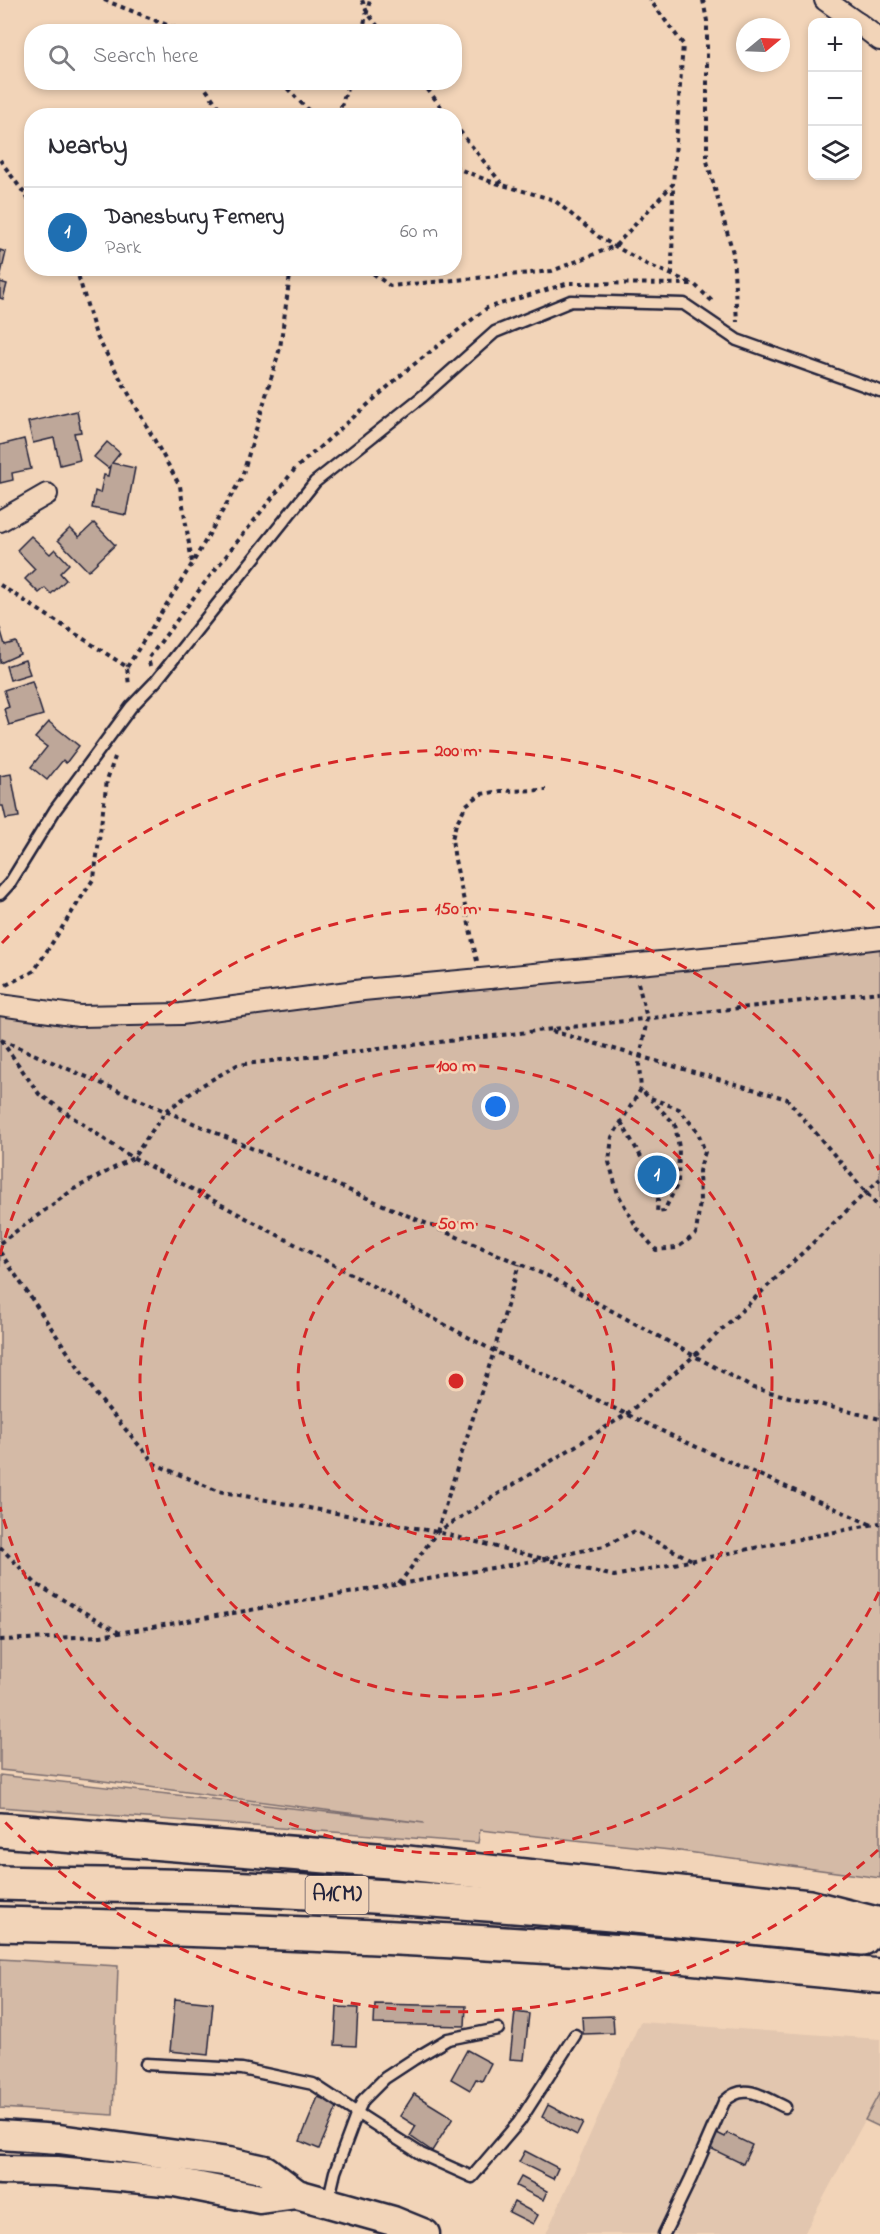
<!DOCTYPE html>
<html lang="en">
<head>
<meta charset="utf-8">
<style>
  body { margin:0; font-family:"Indie Flower",sans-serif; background:#f7f7f7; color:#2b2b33 }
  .controls { position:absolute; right:18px; top:18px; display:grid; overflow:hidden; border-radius:12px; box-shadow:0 3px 9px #0003 }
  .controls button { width:54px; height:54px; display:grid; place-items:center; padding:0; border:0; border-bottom:2px solid #e1e1e2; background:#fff; color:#2b2b33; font:30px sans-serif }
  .compass { position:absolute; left:736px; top:18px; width:54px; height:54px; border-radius:50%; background:#fff; box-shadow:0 3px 9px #0003; rotate:71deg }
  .you { position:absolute; left:496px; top:1107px; width:21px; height:21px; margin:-15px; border:4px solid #fff; border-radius:50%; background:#1a73e8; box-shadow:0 0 0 9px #1a73e833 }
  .badge { display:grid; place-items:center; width:39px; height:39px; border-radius:50%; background:#1f6fb2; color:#fff; font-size:20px; font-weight:700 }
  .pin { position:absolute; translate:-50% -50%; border:3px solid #fff; box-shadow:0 2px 6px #0006 }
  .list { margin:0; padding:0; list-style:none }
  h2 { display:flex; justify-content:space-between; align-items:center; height:78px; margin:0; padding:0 24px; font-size:26px }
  h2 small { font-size:20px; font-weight:400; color:#7c7c81 }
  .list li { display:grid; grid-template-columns:39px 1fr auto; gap:18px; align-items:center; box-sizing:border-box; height:90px; padding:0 24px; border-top:2px solid #e1e1e2 }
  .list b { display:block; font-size:22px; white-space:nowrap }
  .list p { margin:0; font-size:20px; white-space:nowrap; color:#7c7c81 }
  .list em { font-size:20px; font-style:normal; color:#7c7c81 }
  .icon { flex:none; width:33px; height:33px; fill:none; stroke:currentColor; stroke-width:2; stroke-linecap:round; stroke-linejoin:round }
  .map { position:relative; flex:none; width:880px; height:2234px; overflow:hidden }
  .search { position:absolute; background:#fff; box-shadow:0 3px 9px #0003; left:24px; top:24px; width:438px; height:66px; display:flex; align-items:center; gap:15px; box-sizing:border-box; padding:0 21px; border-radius:24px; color:#7c7c81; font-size:22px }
  .panel { position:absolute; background:#fff; box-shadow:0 3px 9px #0003; left:24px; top:108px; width:438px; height:168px; border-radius:24px }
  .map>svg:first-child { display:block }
</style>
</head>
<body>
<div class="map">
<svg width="880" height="2234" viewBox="0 0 880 2234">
  <rect width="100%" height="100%" fill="#f2d4b8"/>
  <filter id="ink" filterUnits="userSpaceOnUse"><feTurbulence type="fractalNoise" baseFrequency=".0167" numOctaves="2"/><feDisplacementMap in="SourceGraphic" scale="12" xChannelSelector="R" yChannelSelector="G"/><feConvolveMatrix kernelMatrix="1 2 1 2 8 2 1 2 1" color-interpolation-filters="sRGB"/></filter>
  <g filter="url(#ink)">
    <polygon fill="#e2c6af" points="640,2022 880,2039 880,2092 804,2234 546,2234"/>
    <g fill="#d4baa6" stroke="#7b6e70" stroke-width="1.5">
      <polygon points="880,934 880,1878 680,1851 480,1830 478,1843 0,1807 0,1775 424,1823 88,1779 0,1770 0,1005 79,1016"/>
      <polygon points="0,1959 118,1966 113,2115 0,2108"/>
      <polygon points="880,2092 880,2127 865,2120"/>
    </g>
    <g fill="#bea799" stroke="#22223b" stroke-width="1.5">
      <polygon points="0,250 6,252 0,278"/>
      <polygon points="0,282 7,284 3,299 0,298"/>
      <polygon points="77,411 81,432 74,433 80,460 60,465 54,438 33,443 28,422"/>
      <polygon points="24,439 31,469 12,473 13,480 0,483 0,445"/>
      <polygon points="107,442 120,453 112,463 135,468 126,515 92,508 95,491 100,493 104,475 108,476 110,466 108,468 94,457"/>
      <polygon points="94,523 115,545 88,571 58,540 70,528 79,537"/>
      <polygon points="31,536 50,554 55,549 69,564 60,573 66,580 51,594 45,588 39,593 25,579 35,569 17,550"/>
      <polygon points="0,628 5,645 16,642 20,654 0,663"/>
      <polygon points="25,660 30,674 10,680 6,666"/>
      <polygon points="32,681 43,715 9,725 4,709 9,707 4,690"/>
      <polygon points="49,722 79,746 66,763 63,760 47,780 31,767 47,747 35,738"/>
      <polygon points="11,774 19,817 6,819 3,806 0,806 0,776"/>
      <polygon points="175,1999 213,2003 208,2055 170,2051"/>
      <polygon points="375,2004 466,2006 465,2026 374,2024"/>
      <polygon points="337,2007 358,2008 356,2046 335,2045"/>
      <polygon points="515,2012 529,2014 524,2060 510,2059"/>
      <polygon points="613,2016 614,2033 583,2034 582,2017"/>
      <polygon points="467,2050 491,2063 482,2081 476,2079 470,2090 451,2079"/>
      <polygon points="414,2094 453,2118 432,2151 410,2136 416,2126 400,2116"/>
      <polygon points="318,2097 338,2105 319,2149 300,2141"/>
      <polygon points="548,2105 583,2123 577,2135 542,2117"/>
      <polygon points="717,2133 725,2137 727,2133 752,2145 743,2164 710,2148"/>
      <polygon points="525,2151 558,2168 553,2179 519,2162"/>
      <polygon points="521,2177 547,2191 543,2200 516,2186"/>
      <polygon points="514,2202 538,2215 533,2224 509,2212"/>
    </g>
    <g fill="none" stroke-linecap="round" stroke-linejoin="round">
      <defs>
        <g id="service">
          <polyline points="0,894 10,883 55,810 131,707 156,681 315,482 423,396 495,332 571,301 684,304 737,340 880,391"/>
          <polyline points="146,2064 242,2069 313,2084 357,2113 363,2100 385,2078 414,2059 448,2039 498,2029"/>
          <polyline points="328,2202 335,2172 357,2113 421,2154 472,2177 519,2122 575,2035"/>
          <path d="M 664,2234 L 691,2178 L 724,2102 C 744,2081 763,2097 785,2107"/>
        </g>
        <g id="minor">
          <polyline points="825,0 856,22"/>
          <polyline points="858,23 880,40"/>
          <polyline points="0,521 47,494"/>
          <polyline points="0,1005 79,1016 181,1014 363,990 756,953 880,938"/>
        </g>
        <g id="secondary">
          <polyline points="0,2135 59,2139 229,2162 265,2170 297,2194 393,2221 425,2234"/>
          <polyline points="0,2170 57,2171 175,2182 260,2199 297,2194"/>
        </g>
        <g id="motorway">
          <polyline points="0,1830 389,1861 809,1907 880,1925"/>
          <path d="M 0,1883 C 68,1885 136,1885 204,1887 C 424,1896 644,1916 863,1938"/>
          <path d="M 0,1924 C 217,1929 433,1937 649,1954 C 726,1959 803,1969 880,1976"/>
        </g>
      </defs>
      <use href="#service" stroke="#22223b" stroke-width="15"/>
      <use href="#minor" stroke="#22223b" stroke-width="24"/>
      <use href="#secondary" stroke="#22223b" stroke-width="33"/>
      <use href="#motorway" stroke="#22223b" stroke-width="38"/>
      <g stroke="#22223b" stroke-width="4" stroke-dasharray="4.5 4.5" stroke-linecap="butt">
        <polyline points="104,0 185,32"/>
        <polyline points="362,0 367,12 382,32"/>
        <polyline points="703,0 707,21 707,161 733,253 737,322"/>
        <polyline points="155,19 164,32"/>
        <polyline points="362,32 370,0"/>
        <polyline points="201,82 225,116"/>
        <polyline points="281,82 314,116"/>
        <polyline points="422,82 448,116"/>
        <polyline points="338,116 349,82"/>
        <polyline points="454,124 502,184"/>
        <polyline points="0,160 32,204"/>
        <polyline points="454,167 489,181 554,200 599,237 646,264 691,283"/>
        <polyline points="76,268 96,335 180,486 192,563"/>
        <polyline points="366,268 390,286 552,271 615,246 673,184 683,44 650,0"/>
        <polyline points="672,275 673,185"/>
        <polyline points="0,585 127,667 129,686"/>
        <polyline points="150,666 148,659 203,585 295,469 408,369 487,308 569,283 694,284 714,303"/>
        <polyline points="127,667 192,564 242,477 280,348 291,268"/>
        <polyline points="477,961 455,860 452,839 456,824 466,805 481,794 501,791 546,790"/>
        <polyline points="638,983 647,1018 639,1065 641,1089 612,1137 609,1162 618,1194 637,1228 656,1250 677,1248 696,1234 700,1201 699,1171 705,1152 698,1132 679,1109 648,1097 641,1089"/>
        <polyline points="6,985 34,971 94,878 107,780 115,757"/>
        <polyline points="552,1031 787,1099 880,1209"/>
        <polyline points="1,1040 39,1094 123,1152 494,1351 683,1441 872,1525"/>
        <polyline points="1,1040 550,1277 753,1388 880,1419"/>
        <polyline points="621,1122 645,1164 654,1167 660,1177 657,1212 664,1211 678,1183 679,1148 675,1124 651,1100"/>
        <polyline points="0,1243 74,1189 133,1158 166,1111 201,1086 237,1065 880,992"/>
        <polyline points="0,1252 98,1397 155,1464 218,1491 437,1532 544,1559 604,1546 635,1531 692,1560"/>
        <polyline points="437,1532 494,1351 519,1264"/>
        <polyline points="0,1547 36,1584 118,1632"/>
        <polyline points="399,1584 437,1532 627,1414 694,1356 880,1179"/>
        <polyline points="0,1640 101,1636 544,1559 614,1576 880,1523"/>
      </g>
      <use href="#service" stroke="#f2d4b8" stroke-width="10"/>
      <use href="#minor" stroke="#f2d4b8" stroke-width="20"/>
      <use href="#secondary" stroke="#f2d4b8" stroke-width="28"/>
      <use href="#motorway" stroke="#f2d4b8" stroke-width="33"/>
    </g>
  </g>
  <g fill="none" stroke="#d62828" stroke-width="3" stroke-dasharray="10 8">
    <circle cx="456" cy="1381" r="158"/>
    <circle cx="456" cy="1381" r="316"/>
    <path d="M879 1592A473 473 0 0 1 0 1507M0 1255A473 473 0 0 1 879 1170"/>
    <path d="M878 1850A631 631 0 0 1 2 1819M2 943A631 631 0 0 1 878 912"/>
  </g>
  <g text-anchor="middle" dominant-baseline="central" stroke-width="5" stroke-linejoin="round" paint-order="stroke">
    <rect fill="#f2d4b8" stroke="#605760" stroke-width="1.5" x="305.5" y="1876" width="63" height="38" rx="4.5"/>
    <g font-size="22" font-weight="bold" fill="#22223b">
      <text x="337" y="1895">A1(M)</text>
    </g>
  </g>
  <circle cx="456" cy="1381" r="9" fill="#d62828" stroke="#f2d4b8" stroke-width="3"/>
  <g font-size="18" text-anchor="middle" font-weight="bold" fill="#d62828" stroke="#f2d4b8" stroke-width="5" stroke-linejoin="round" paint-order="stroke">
    <text x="456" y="756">200 m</text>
    <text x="456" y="914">150 m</text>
    <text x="456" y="1071">100 m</text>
    <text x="456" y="1229">50 m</text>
  </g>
</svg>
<div class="controls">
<button>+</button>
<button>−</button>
<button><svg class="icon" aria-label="layers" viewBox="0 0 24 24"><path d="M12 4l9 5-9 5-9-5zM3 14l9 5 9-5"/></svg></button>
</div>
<svg class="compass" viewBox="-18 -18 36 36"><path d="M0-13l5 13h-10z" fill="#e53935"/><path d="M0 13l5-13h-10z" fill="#7c7c81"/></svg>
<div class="you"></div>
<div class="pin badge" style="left:657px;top:1175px">1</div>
<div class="search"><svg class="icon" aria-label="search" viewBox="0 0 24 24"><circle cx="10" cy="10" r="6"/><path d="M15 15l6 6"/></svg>Search here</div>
<section class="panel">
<h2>Nearby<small></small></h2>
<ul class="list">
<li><span class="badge">1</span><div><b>Danesbury Fernery</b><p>Park</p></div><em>60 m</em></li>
</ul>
</section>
</div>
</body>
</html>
